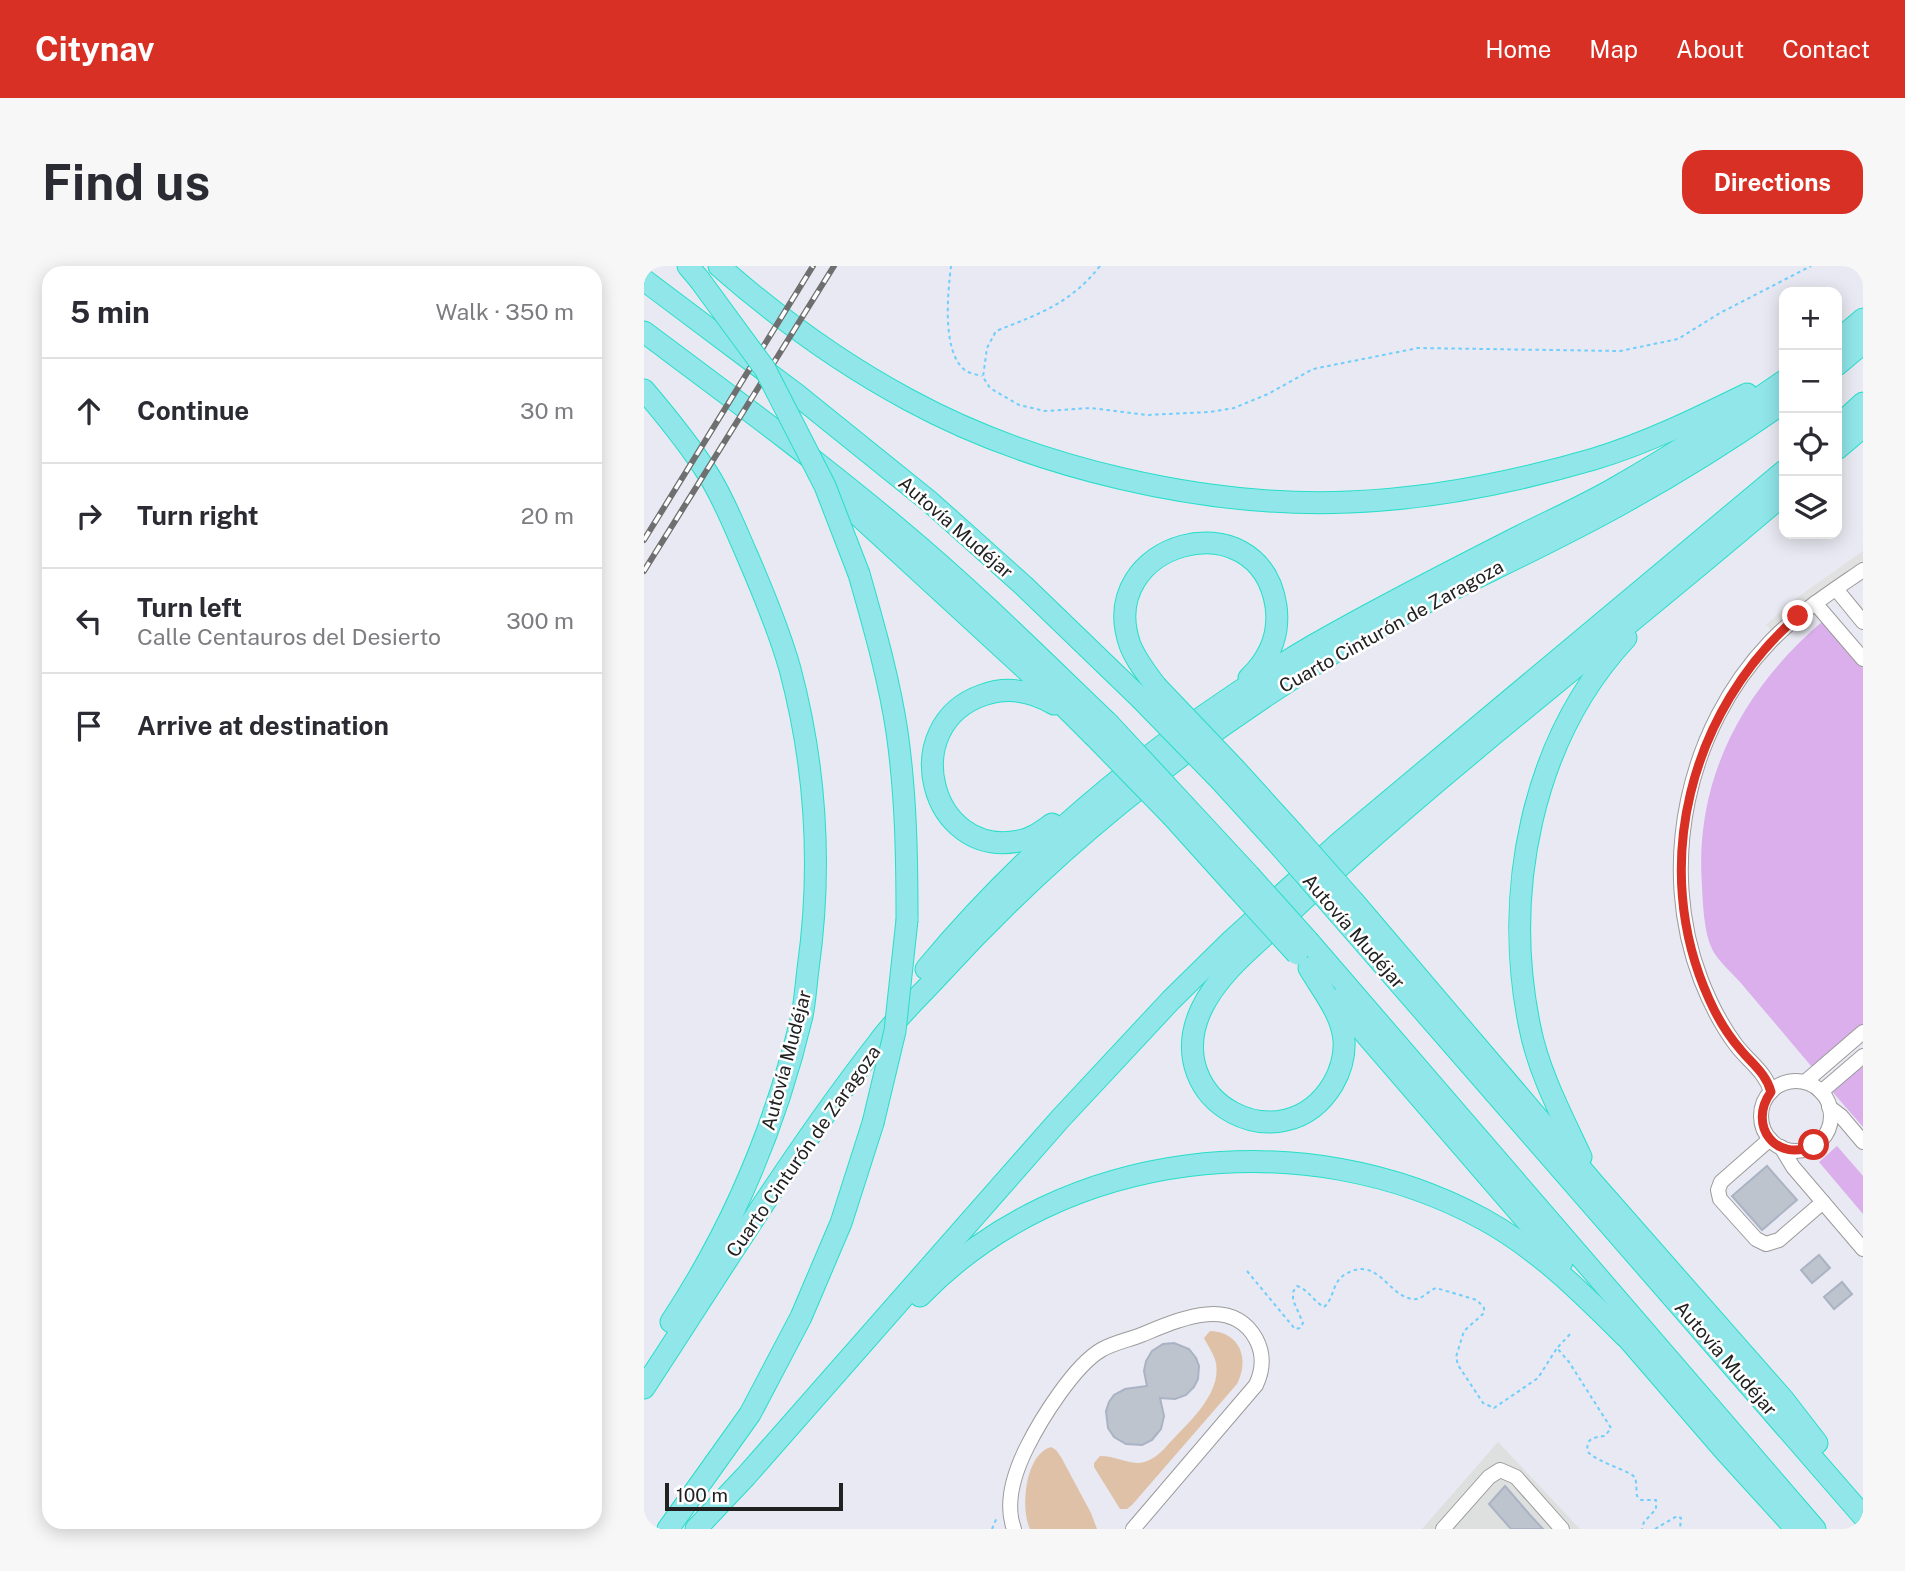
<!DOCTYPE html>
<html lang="en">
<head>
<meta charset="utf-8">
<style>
  body { margin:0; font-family:"Public Sans",sans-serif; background:#f7f7f7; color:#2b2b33 }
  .controls { position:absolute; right:21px; top:21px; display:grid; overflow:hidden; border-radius:14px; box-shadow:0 4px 18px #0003 }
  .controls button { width:63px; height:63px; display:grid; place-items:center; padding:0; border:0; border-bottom:2px solid #e1e1e2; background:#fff; color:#2b2b33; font:35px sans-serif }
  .scale { position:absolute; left:21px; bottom:18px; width:178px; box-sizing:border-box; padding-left:7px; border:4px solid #212121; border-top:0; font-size:19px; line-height:24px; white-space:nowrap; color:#212121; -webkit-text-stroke:5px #fff; paint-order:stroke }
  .stop { position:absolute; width:21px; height:21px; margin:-16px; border:5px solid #d93025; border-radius:50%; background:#fff }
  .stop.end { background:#d93025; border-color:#fff; box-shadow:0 2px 7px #0008 }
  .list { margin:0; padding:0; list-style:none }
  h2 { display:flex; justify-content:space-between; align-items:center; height:91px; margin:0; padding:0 28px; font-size:30px }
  h2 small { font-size:23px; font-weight:400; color:#7c7c81 }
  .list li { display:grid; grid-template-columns:46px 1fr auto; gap:21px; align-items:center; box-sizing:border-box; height:105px; padding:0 28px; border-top:2px solid #e1e1e2 }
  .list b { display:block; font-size:26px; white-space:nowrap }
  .list p { margin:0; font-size:23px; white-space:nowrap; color:#7c7c81 }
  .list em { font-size:23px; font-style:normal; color:#7c7c81 }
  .icon { flex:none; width:38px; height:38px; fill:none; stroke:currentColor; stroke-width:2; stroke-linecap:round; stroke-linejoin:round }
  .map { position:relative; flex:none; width:1219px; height:1263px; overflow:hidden; border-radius:21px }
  header { display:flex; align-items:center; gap:42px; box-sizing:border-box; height:98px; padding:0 35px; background:#d93025; color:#fff }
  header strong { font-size:33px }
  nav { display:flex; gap:38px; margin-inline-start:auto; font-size:24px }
  .intro { display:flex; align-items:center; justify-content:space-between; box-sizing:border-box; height:168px; padding:0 42px }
  h1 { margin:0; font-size:49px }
  .button { padding:18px 32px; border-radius:21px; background:#d93025; color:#fff; font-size:24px; font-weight:700 }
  main { display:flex; gap:42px; padding:0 42px }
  aside { flex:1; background:#fff; border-radius:21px; box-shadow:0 4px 18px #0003 }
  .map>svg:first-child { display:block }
</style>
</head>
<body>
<header>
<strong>Citynav</strong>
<nav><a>Home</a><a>Map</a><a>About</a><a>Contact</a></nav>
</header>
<div class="intro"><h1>Find us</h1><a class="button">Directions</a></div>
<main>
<aside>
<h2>5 min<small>Walk · 350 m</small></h2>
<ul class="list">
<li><svg class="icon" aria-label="ahead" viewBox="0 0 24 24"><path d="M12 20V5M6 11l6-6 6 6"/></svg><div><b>Continue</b></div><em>30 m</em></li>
<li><svg class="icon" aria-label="right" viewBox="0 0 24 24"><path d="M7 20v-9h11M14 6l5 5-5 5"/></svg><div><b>Turn right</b></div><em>20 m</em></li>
<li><svg class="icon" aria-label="left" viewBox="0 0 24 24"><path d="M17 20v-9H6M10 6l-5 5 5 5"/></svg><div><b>Turn left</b><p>Calle Centauros del Desierto</p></div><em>300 m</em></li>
<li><svg class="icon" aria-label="arrive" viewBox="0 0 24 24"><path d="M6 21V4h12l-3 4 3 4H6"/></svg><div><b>Arrive at destination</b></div></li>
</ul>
</aside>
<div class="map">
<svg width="1219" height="1263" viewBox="0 0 1219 1263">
  <rect width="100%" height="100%" fill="#e8e9f2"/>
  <polygon fill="#dedfdf" points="854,1176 936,1263 778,1263"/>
  <g fill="#dbaeec">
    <path d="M 1179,355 L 1219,402 L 1219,758 L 1168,801 C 1144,773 1120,744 1096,716 C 1087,706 1074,695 1068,683 C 1060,666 1059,640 1058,620 C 1050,513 1099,423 1179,355 Z"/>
    <polygon points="1219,795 1219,861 1186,823"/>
    <polygon points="1193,880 1219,910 1219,948 1175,896"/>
  </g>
  <polygon fill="#e1e1e1" points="1219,285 1219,297 1129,365 1122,359 1147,336"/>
  <g fill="#dfc1a8">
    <path d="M 566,1065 C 596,1066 606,1093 593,1118 L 488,1239 L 483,1243 L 476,1243 L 450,1201 L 450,1197 L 456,1190 C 482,1190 494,1210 521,1182 C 540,1160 578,1130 572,1097 C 570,1088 564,1080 560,1072 Z"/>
    <path d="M 407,1181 L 412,1184 L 417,1191 L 447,1247 L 453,1263 L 386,1263 C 376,1243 381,1188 407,1181 Z"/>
  </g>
  <g fill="#bec4ce" stroke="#aab3c4" stroke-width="2">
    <polygon points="1123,900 1153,934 1118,964 1088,930"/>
    <polygon points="1175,989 1186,1002 1168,1017 1157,1004"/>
    <polygon points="1198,1016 1208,1028 1190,1043 1180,1031"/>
    <polygon points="530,1077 545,1083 552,1092 555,1100 554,1113 550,1121 542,1129 531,1133 516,1132 520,1150 517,1163 508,1174 498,1179 482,1178 470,1171 464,1162 462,1145 465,1136 470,1129 481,1123 503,1120 500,1105 502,1095 508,1085 519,1078"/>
    <polygon points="861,1220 886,1249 899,1263 867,1263 845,1238"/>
  </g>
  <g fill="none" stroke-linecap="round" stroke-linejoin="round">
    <defs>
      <g id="minor">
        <polyline points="1192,323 1219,356"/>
        <polyline points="1171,337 1219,393"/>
        <circle cx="1152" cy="850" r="35"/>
        <polyline points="1161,816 1219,766"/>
        <path d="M 1127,826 C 1122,806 1104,795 1092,779 C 1077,759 1066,737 1057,714 C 1013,600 1043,463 1126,376 C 1154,347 1187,326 1219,304"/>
        <polyline points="1177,826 1219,790"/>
        <polyline points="1185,841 1197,850 1219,876"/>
        <polyline points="1126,873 1077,916 1074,924 1076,933 1112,973 1122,978 1135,974 1179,936"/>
        <polyline points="1137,881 1149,901 1219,983"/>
        <path d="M 370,1263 C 360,1236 371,1205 383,1181 C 397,1153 430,1100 457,1084 C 469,1077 484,1074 497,1069 C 532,1055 587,1028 612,1073 C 620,1088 619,1104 612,1119 L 489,1263"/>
        <polyline points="799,1263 845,1211 856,1204 872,1211 918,1263"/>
      </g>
      <g id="highway">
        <polyline points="44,0 55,13"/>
        <path d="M 75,0 C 133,51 196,97 265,134 C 390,202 562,242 705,236 C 787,233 871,216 950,193 C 1003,177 1054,152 1103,128"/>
        <polyline points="0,14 152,128 286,236 380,320 496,432"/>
        <path d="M 0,66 C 87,131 174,195 257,265 C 329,325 396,392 464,457"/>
        <polyline points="1193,75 1219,53"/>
        <polyline points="1193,99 1219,77"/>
        <path d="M 0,124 C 23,151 45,178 64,208 C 80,233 91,262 103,289 C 119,326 135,364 146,403 C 172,501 178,603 164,703 C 162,719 161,735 158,750 C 132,859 89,962 27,1056"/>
        <polyline points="1193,161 1219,137"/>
        <polyline points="1193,183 1219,161"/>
        <polyline points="190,227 402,422 449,469"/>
        <path d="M 215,308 C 230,361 245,412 253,466 C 262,529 263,591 263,654"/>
        <path d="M 512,420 C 502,407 492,394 486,379 C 450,276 615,231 632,340 C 636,369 626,392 605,412"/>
        <polyline points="592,504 650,568"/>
        <polyline points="577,515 636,580"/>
        <polyline points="542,541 605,609"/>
        <polyline points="529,551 592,621"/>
        <path d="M 408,558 C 398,565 388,573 375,575 C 286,593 252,459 339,429 C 364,420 388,425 410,438"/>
        <polyline points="710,636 950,918 1139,1133 1173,1177"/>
        <polyline points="696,649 1219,1250"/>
        <polyline points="666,677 1171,1263"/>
        <path d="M 665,702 C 678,724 698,748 700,774 C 701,789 697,804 689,818 C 640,900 515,837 557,744 C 574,707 612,678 641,651 C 800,501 975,370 1140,228"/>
        <path d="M 282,703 C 390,573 525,464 670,379 C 738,340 807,305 876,270 C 908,254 940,240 971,222 C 1029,189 1085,153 1140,115"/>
        <polyline points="692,734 918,996"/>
        <path d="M 937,891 C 918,850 895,807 886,762 C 858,628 887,474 982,372"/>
        <path d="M 276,1030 C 419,882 661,856 839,953 C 894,983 937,1026 981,1070"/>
        <polyline points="973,1060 1080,1184 1152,1263"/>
        <path d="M 0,1122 C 76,1006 149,886 234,777 C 252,752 275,731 296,708 C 409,584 534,484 676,395 C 771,336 879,293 977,238 C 1033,207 1088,173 1140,136"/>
        <polyline points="24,1263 106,1148 157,1051 197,957 229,857"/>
        <polyline points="52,1263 102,1210 416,853 527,734 587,675 696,576 1140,205"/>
      </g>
    </defs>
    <use href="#minor" stroke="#9b9b9b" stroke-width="16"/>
    <use href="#highway" stroke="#27dec8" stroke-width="23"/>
    <g stroke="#6fcefc" stroke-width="2" stroke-dasharray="3.5 3.5" stroke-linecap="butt">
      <path d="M 307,0 C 304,26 297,87 322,105 C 326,107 333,109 338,110"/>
      <path d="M 456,0 C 426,38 395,48 352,65 L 343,82 L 339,111 L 346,122 L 375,139 L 401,145 L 447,142 L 503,149 L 566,146 L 590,142 L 624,128 L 669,103 L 774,82 L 976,85 L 1034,73 L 1076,47 L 1167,0"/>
      <path d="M 603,1005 L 651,1063 L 656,1062 L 659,1057 L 649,1034 L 649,1026 L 653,1020 C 665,1024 669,1035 680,1041 C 690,1033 688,1017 700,1009 C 733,988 743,1029 768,1033 C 777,1035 784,1025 792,1022 L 833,1034 L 840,1042 L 840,1047 L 820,1065 L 812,1091 L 814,1099 L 839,1137 L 850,1142 L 894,1112 L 913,1082 L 925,1096 L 967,1162 L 961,1170 C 949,1171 941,1173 944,1186 C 954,1197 988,1205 991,1212 C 993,1217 992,1226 993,1230 L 997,1234 L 1012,1234 L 1012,1243 L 1000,1256 L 998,1263"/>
      <polyline points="914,1081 928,1066"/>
      <polyline points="348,1263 353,1251"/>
      <polyline points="1011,1263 1033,1250 1037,1252 1036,1263"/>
    </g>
    <use href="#minor" stroke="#fff" stroke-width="14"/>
    <use href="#highway" stroke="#90e6e9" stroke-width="21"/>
    <defs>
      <g id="rail">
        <polyline points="0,274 169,0"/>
        <polyline points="0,305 190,0"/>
      </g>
    </defs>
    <use href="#rail" stroke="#6f6f6f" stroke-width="6"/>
    <use href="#rail" stroke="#fff" stroke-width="3.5" stroke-dasharray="10" stroke-linecap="butt"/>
    <defs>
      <g id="highway-bridge">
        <polyline points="55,13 121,103 181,220 215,308"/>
        <polyline points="512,420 592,504"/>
        <polyline points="496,432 577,515"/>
        <polyline points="464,457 542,541"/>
        <polyline points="449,469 529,551"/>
        <polyline points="650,568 710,636"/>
        <polyline points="636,580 696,649"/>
        <polyline points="605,609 666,677"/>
        <polyline points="592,621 653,688"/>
        <polyline points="229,857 251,765 263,654"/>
      </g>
    </defs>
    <use href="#highway-bridge" stroke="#27dec8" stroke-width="23" stroke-linecap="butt"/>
    <use href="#highway-bridge" stroke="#90e6e9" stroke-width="21"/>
  </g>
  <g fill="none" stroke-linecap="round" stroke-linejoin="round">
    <path stroke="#d93025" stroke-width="9" d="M 1154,350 C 1046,444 1005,601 1065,733 C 1073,751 1083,768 1096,783 C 1107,797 1122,807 1127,826 C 1103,859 1132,898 1170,879"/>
  </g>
  <g text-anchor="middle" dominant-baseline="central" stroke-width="5" stroke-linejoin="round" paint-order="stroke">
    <g font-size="19" fill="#212121" stroke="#fff">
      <text transform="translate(312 261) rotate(41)">Autovía Mudéjar</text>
      <text transform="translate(747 360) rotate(-29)">Cuarto Cinturón de Zaragoza</text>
      <text transform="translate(710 665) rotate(49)">Autovía Mudéjar</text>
      <text transform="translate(142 794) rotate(-75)">Autovía Mudéjar</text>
      <text transform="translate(159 885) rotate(-55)">Cuarto Cinturón de Zaragoza</text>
      <text transform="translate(1082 1092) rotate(49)">Autovía Mudéjar</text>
    </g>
  </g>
</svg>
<div class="controls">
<button>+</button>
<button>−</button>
<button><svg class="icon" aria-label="locate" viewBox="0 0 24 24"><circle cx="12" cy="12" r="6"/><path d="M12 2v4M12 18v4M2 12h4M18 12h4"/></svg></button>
<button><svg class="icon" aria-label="layers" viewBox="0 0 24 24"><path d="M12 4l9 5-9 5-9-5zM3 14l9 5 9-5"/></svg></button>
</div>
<div class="scale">100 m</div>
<div class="stop" style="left:1170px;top:879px"></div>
<div class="stop end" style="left:1154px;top:350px"></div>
</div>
</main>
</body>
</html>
